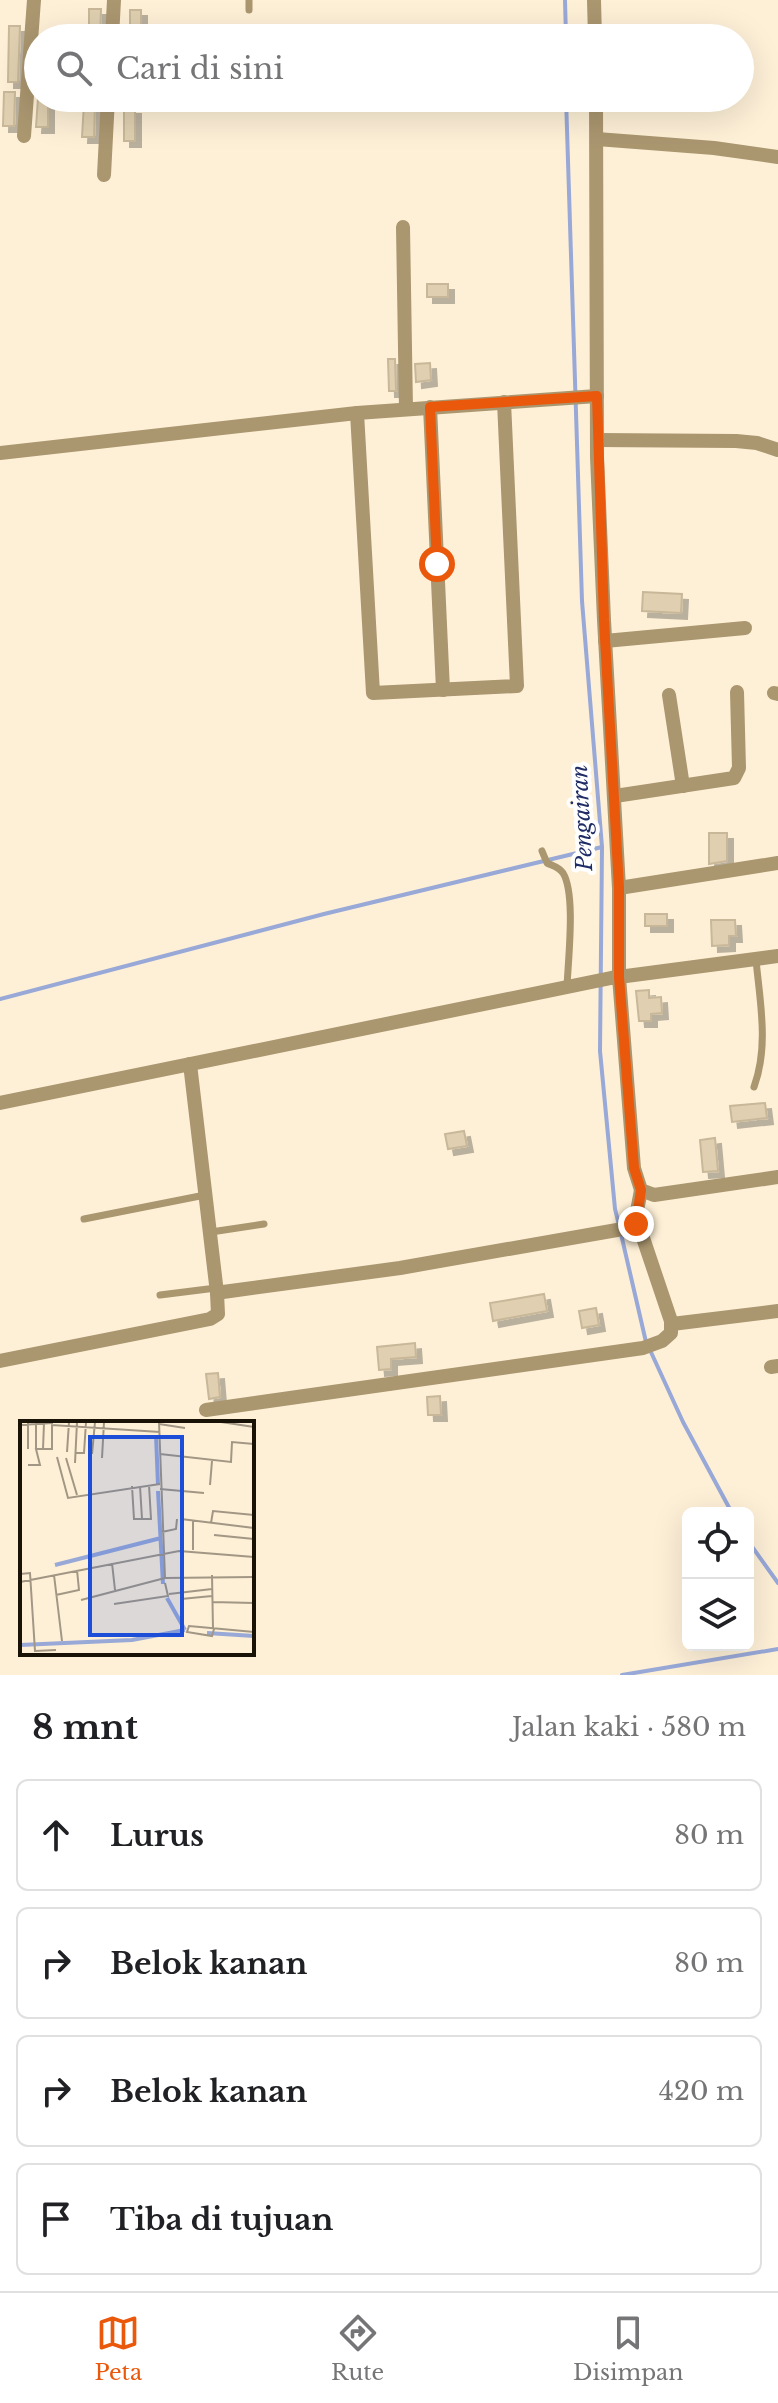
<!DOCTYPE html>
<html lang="id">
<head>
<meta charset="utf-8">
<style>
  body { margin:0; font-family:"Libre Baskerville",serif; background:#f6f6f6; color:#202124 }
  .controls { position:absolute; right:24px; bottom:24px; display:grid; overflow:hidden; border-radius:12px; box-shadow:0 8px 32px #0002 }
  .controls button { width:72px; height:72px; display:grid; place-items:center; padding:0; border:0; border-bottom:2px solid #e0e0e0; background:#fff; color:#202124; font:40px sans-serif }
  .stop { position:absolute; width:24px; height:24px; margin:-18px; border:6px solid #ea580c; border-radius:50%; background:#fff }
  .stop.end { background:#ea580c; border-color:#fff; box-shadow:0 2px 8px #0008 }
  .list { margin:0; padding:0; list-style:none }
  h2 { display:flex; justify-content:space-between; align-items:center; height:104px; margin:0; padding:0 32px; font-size:34px }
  h2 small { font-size:26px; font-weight:400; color:#757577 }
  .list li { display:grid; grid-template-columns:52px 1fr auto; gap:24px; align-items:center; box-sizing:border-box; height:112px; margin:0 16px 16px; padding:0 16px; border:2px solid #e0e0e0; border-radius:12px }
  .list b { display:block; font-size:30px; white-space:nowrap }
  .list em { font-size:26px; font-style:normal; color:#757577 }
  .icon { flex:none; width:44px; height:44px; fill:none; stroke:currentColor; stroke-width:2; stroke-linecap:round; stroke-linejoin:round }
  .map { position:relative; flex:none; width:778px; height:1675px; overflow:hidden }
  .search { position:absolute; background:#fff; box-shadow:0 8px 32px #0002; left:24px; right:24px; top:24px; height:88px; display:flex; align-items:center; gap:20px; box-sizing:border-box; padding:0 28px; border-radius:44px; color:#757577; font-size:30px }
  .sheet { height:616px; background:#fff }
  nav { display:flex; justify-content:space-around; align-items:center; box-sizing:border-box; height:112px; border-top:2px solid #e0e0e0; background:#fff; font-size:22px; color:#757577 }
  nav a { display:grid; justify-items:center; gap:4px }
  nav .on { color:#ea580c }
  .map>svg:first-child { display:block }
</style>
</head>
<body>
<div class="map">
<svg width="778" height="1675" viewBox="0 0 778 1675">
  <defs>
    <filter id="shadow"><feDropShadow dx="6" dy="6" stdDeviation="0" flood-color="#0004"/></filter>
  </defs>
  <rect width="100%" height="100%" fill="#fef0d7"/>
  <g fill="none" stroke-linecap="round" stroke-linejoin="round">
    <g stroke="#98a8d7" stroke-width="4">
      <polyline points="565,0 566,38"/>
      <polyline points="566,98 582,601 602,847 600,1051 615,1209 619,1225"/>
      <polyline points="0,999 324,914 602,847"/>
      <polyline points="621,1234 646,1342"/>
      <polyline points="650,1350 683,1422 732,1513"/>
      <polyline points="748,1541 778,1583"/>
      <polyline points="622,1675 778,1649"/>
    </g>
  </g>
  <g fill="#e0d0b1" stroke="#c8b899" stroke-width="2" filter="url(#shadow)">
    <polygon points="89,9 101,9 100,38 89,38"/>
    <rect x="130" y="10" width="11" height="28"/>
    <polygon points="9,26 20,26 18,82 8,82"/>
    <polygon points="4,92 15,92 14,126 3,126"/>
    <polygon points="38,98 48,98 48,127 36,127"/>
    <polygon points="84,103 95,103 94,137 82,137"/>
    <rect x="124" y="108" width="11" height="33"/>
    <rect x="427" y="284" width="21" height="13"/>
    <polygon points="388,359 395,359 396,391 389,391"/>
    <polygon points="430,363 431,380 416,382 415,364"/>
    <polygon points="643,592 682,594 681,613 642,611"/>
    <polygon points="709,833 727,833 727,861 709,864"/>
    <rect x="645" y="914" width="22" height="12"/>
    <polygon points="711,920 735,920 736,936 729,936 729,945 712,946"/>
    <polygon points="649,990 649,998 661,997 662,1013 651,1014 651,1021 639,1021 636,991"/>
    <polygon points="765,1103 767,1118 732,1122 730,1106"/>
    <polygon points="464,1131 467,1146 448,1149 445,1134"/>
    <polygon points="715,1138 718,1171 703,1172 700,1140"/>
    <polygon points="544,1294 547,1311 493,1321 490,1303"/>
    <polygon points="596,1308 599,1325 582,1328 579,1311"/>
    <polygon points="415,1343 416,1357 391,1359 391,1369 379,1370 377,1347"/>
    <polygon points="218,1373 220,1397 209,1399 206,1374"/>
    <polygon points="440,1396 441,1415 428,1415 427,1397"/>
  </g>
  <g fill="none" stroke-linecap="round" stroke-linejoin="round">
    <g stroke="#aa966f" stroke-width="7">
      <polyline points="249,0 249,10"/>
      <path d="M 542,851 L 547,863 C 553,866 559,867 563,873 C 576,894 568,960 567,987"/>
      <path d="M 754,1087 C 769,1046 760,1002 756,960"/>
      <polyline points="84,1219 205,1195"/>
      <polyline points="211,1232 264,1224"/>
      <polyline points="160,1295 216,1288"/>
    </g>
    <g stroke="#aa966f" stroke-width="14">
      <polyline points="594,0 595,38"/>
      <polyline points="112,38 114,0"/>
      <polyline points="596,98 597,457 604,620 619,888 619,977 634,1168 641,1190 654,1195 778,1177"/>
      <polyline points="24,136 34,0"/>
      <polyline points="597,139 714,148 778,157"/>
      <polyline points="104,175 108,98"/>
      <polyline points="403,227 406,409"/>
      <polyline points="430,407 443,690"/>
      <polyline points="357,413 373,693 517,686 504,402"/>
      <polyline points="597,440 736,441 757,443 778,450"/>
      <polyline points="0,453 357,413 597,396"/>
      <polyline points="605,641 745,628"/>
      <polyline points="774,693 778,694"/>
      <polyline points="669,695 683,786"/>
      <polyline points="615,796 734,778 739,768 737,692"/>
      <polyline points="619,888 778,863"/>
      <polyline points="190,1064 217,1293"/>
      <polyline points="0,1103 611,978 778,956"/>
      <polyline points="672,1324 778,1311"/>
      <polyline points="0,1361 210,1319 218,1314 217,1293 223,1292 400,1268 634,1227 641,1190"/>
      <polyline points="771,1367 778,1366"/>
      <polyline points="206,1410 643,1348 662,1341 671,1333 671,1321 637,1220"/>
    </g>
  </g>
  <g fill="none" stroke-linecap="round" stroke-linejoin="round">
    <polyline stroke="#ea580c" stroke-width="10" points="437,564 430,407 597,396 604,620 619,888 619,977 634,1168 641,1190 636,1224"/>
  </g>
  <g text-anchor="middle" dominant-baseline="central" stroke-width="8" stroke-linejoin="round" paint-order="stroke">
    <g font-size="22" font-style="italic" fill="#1f2c65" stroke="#fff">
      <text transform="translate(582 818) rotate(-93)">Pengairan</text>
    </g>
  </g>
  <g transform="translate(20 1421)">
    <rect width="234" height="234" fill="#fef0d7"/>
    <path fill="none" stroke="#98a8d7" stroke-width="4" d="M 136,14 L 138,64M 138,70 L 143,163M 35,144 L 141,117M 147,177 L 165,209M 187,212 L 234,215M 0,224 L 112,219 L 165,209"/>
    <path fill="none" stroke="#a29784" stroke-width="2" d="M 139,1 L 145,157 L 234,156M 201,1 L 234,6M 139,3 L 165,7M 0,4 L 33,2M 8,28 L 8,2M 16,28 L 16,2M 23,28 L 24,2M 47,31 L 49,1M 55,32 L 64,32 L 66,1M 72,33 L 75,1M 140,33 L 211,41 L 212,21 L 234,23M 37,36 L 48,77 L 140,63M 46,37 L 57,74M 82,37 L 84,1M 55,42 L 57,1M 8,44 L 20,44 L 16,28 L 32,28 L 32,4 L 140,11M 190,64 L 192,40M 112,65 L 114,98 L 131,98 L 129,64M 120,65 L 122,98M 140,68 L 184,72M 161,98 L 234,107M 191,102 L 193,90 L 234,94M 142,111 L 156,108 L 157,98M 194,114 L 234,118M 173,129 L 173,100M 92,142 L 95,169M 0,153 L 10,152 L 15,230 L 36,229M 34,154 L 42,220M 192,154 L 193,208M 0,161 L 159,130 L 234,136M 149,173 L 192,168M 36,174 L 59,169 L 57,149M 161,178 L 192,175M 61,179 L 145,157M 192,181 L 234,182M 94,183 L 148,175 L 145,162M 194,208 L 192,215 L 167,211 L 169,205 L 180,206 L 234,211"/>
    <path fill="#1d4ed8" fill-opacity="0.15" stroke="#1d4ed8" stroke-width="4" d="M 70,16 L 162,16 L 162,214 L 70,214 Z"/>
    <rect width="234" height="234" fill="none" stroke="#181207" stroke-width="4"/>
  </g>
</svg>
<div class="controls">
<button><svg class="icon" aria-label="locate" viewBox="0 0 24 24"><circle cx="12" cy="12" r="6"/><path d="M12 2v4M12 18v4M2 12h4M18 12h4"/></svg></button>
<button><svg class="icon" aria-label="layers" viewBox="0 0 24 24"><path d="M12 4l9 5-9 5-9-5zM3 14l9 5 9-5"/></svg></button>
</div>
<div class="stop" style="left:437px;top:564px"></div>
<div class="stop end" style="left:636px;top:1224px"></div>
<div class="search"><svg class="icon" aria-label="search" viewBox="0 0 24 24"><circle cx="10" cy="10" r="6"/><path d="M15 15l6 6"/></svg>Cari di sini</div>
</div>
<section class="sheet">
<h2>8 mnt<small>Jalan kaki · 580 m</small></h2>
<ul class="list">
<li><svg class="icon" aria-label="ahead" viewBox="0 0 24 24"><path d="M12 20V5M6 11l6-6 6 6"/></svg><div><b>Lurus</b></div><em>80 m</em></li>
<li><svg class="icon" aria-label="right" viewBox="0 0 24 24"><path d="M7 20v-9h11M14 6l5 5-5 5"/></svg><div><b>Belok kanan</b></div><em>80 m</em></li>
<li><svg class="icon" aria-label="right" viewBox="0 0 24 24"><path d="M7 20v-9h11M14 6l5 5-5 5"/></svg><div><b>Belok kanan</b></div><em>420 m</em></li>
<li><svg class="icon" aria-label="arrive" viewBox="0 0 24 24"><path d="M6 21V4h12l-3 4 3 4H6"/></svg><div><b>Tiba di tujuan</b></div></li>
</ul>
</section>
<nav>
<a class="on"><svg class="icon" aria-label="map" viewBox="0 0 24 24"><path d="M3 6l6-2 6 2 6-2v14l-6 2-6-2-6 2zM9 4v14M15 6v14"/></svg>Peta</a>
<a><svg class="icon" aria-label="directions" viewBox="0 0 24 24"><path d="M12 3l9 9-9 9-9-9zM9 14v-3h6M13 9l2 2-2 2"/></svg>Rute</a>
<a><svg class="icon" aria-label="saved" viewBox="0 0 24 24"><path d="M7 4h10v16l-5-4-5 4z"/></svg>Disimpan</a>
</nav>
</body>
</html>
